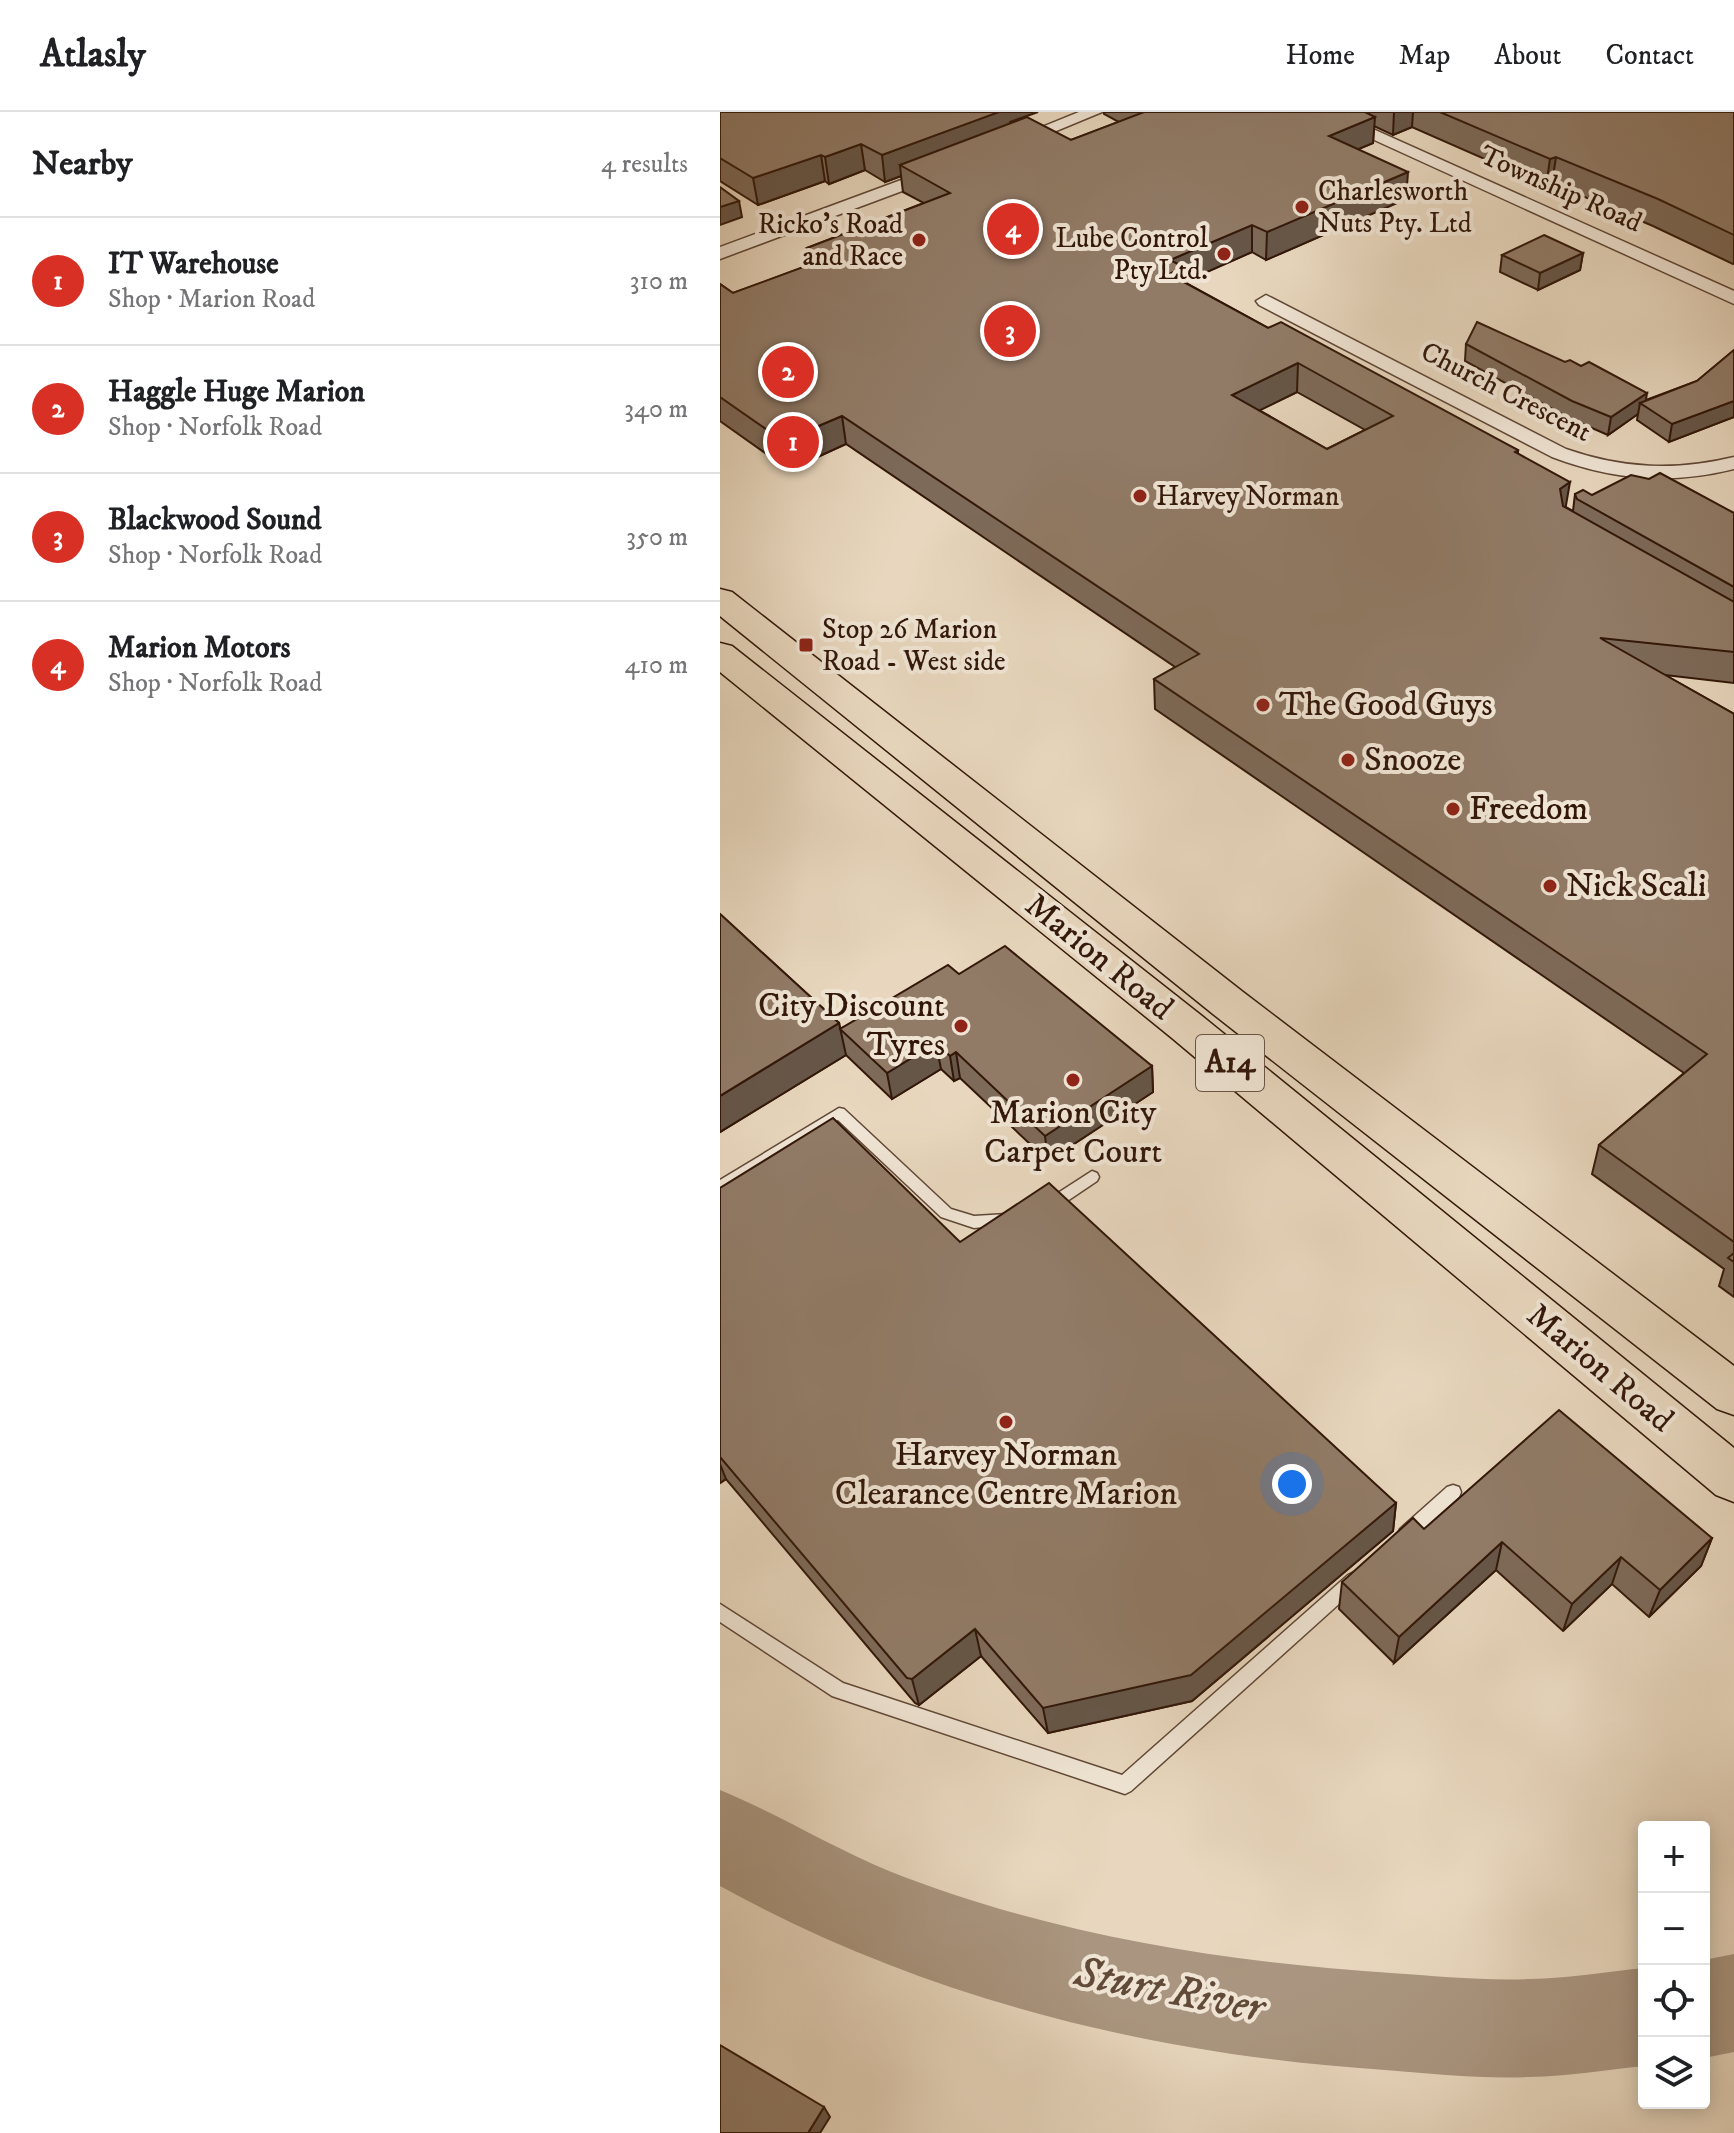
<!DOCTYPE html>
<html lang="en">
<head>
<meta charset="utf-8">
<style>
  body { margin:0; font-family:"IM FELL DW Pica",serif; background:#f6f6f6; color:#202124 }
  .controls { position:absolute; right:24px; bottom:24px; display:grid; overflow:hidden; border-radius:8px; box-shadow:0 4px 20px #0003 }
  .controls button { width:72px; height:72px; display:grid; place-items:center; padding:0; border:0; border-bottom:2px solid #e0e0e0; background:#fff; color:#202124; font:40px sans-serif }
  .you { position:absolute; left:572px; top:1372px; width:28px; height:28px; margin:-20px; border:6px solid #fff; border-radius:50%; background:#1a73e8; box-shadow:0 0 0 12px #1a73e833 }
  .badge { display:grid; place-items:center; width:52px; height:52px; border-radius:50%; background:#d93025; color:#fff; font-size:26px; font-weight:700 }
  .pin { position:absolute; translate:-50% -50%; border:4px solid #fff; box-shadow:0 2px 8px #0006 }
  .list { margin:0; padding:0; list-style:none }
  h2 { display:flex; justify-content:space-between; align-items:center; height:104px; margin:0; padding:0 32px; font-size:34px }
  h2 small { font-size:26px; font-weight:400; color:#757577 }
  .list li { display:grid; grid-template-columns:52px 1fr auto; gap:24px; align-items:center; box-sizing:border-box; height:128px; padding:0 32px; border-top:2px solid #e0e0e0 }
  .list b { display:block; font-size:30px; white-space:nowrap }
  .list p { margin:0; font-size:26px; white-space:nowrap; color:#757577 }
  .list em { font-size:26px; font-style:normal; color:#757577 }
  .icon { flex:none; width:44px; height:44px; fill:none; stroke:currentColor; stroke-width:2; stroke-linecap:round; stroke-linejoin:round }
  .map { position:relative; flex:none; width:1014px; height:2021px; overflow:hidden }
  header { display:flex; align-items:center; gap:48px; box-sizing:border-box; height:112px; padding:0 40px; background:#fff; border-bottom:2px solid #e0e0e0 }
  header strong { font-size:38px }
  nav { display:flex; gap:44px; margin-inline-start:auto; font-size:28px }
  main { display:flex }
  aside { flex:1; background:#fff }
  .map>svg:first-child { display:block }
</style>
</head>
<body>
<header>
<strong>Atlasly</strong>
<nav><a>Home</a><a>Map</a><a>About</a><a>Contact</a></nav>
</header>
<main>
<aside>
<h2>Nearby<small>4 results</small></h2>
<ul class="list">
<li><span class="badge">1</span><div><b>IT Warehouse</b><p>Shop · Marion Road</p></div><em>310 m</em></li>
<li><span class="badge">2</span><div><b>Haggle Huge Marion</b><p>Shop · Norfolk Road</p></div><em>340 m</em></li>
<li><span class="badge">3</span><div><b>Blackwood Sound</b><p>Shop · Norfolk Road</p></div><em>350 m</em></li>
<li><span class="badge">4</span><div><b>Marion Motors</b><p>Shop · Norfolk Road</p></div><em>410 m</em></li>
</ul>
</aside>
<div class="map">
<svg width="1014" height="2021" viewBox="0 0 1014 2021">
  <rect width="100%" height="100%" fill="#e8d7be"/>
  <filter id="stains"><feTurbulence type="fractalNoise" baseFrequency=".0025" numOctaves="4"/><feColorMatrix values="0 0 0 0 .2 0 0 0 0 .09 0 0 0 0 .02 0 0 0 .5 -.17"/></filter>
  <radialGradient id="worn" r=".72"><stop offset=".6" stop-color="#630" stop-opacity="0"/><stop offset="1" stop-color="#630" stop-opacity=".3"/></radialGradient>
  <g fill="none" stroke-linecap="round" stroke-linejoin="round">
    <g fill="#aa9680" fill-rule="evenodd">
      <path d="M 0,1678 C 58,1702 111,1735 169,1759 C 328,1822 501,1850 671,1861 C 717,1864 764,1869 810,1867 C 848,1866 886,1860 924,1856 L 924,1954 C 886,1958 848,1964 810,1965 C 762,1967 713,1962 665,1958 C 433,1943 204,1887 0,1774 Z"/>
      <polygon points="1014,1842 1014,1940 984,1946 984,1848"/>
    </g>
    <defs>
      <g id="service">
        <polygon points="119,996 124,997 231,1097 254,1104 287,1102 292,1104 294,1108 292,1112 254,1116 221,1105 118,1008 0,1081 0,1068"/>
        <polygon points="372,1059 377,1061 379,1065 377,1069 334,1098 324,1098 322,1094 324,1090"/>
        <polygon points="733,1373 739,1375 741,1380 739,1385 692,1427 686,1429 680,1427 678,1422 680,1417 727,1375"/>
        <polygon points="634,1460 640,1463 642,1468 640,1473 411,1679 405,1682 112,1584 0,1510 0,1492 123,1571 402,1663 628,1463"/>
      </g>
      <g id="minor">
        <polygon points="359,0 382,0 300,34 288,34 285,30"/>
        <polygon points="593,0 615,0 1014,179 1014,192"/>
        <polygon points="219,54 225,55 225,63 0,147 0,135"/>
        <path d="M 546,183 L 846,337 C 903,357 956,359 1014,345 L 1014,357 C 950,373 893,368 832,345 L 539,193 L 536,189 Z"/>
      </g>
      <g id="primary">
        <polygon points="0,477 12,480 523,880 1014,1254 1014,1303 997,1297 493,902 0,504"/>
        <polygon points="0,531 12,534 482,904 1014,1336 1014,1390 996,1383 452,926 0,560"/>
      </g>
    </defs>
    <use href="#service" stroke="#604736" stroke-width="3"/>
    <use href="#minor" stroke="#604736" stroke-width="3"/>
    <use href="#primary" stroke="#321709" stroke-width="3"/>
    <use href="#service" fill="#f0e5d5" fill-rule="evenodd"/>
    <use href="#minor" fill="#f0e5d5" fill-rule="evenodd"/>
    <use href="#primary" fill="#e8d7be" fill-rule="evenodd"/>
  </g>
  <g fill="#7d6a59" stroke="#321709" stroke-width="2" fill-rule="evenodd">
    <path d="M 0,0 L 290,10 L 290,12 L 351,28 L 399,10 L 384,2 L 384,0 L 1014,0 L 1014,151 L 1013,152 L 933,114 L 832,71 L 826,74 L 692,15 L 673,23 L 654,14 L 653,31 L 638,37 L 686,87 L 546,148 L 532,140 L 464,170 L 548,216 L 798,338 L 798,342 L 846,395 L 853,399 L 855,382 L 872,383 L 1014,401 L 1014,571 L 945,563 L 1014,602 L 1014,1185 L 999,1174 L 1004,1157 L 872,1062 L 879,1033 L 964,961 L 435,597 L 434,567 L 455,555 L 126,332 L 69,358 L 0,309 L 0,172 L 13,181 L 90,153 L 87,136 L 204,91 L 183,80 L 181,64 L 165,70 L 145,58 L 109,72 L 105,69 L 38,93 L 0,69 ZM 577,280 L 645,318 L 607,337 L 539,298 Z"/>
    <polygon points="863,141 860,158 818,178 780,160 782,143"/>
    <polygon points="746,232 926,288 977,269 1014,238 1014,305 949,330 917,308 918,302 888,323 849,306 745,249"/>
    <polygon points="0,802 119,911 120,917 239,862 432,954 433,980 328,1049 240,966 234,969 221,957 172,987 126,943 0,1020"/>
    <polygon points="0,1076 240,1130 676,1391 673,1419 472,1589 328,1621 261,1544 199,1593 195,1591 6,1367 0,1371"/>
    <polygon points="704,1417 992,1426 981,1454 929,1505 892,1472 843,1519 776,1458 674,1551 619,1497 622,1470"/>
  </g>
  <g fill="#665648" stroke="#321709" stroke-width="2">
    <polygon points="276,0 318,0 290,10 291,22 180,53 181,64 165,70 162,43"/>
    <polygon points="674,0 693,0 692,15 673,23"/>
    <polygon points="655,5 653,31 608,50 609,24"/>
    <polygon points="141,32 145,58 109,72 105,45"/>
    <polygon points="101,43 105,69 38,93 33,66"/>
    <polygon points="836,45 832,71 826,74 830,47"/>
    <polygon points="688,60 686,87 546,148 547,120"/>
    <polygon points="19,89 22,105 0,113 0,95"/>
    <polygon points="532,113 532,140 464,170 449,189 450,148"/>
    <polygon points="863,141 860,158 818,178 820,161"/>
    <polygon points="578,251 577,280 512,312 512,283"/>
    <polygon points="927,281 925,294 920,291 918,302 888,323 891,305"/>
    <polygon points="1014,289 1014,305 949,330 952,312"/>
    <polygon points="122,304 126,332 69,358 63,329"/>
    <polygon points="850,370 845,399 835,406 840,377"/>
    <polygon points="119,911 126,943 0,1020 0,984"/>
    <polygon points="216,931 221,957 172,987 167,961"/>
    <polygon points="236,940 240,966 234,969 230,944"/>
    <polygon points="432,954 433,980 328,1049 325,1024"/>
    <polygon points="0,1352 6,1367 0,1371"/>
    <polygon points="676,1391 673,1419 472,1589 328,1621 323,1596"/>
    <polygon points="992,1426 981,1454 929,1505 940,1478"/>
    <polygon points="782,1430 776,1458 674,1551 679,1525"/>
    <polygon points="901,1445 892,1472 843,1519 852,1492"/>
    <polygon points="255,1517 261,1544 199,1593 192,1567"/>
    <polygon points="104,1995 110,2005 100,2021 88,2021"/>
  </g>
  <g fill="#917b67" stroke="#321709" stroke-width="2" fill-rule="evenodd">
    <polygon points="0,0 279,0 162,43 141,32 105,45 101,43 33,66 0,46"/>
    <path d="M 424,0 L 645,0 L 655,5 L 609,24 L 688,60 L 547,120 L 532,113 L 450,148 L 464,155 L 449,162 L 548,216 L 561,210 L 798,338 L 795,340 L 850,370 L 840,377 L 843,394 L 1014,490 L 1014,540 L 880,526 L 1014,602 L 1014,1130 L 879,1033 L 987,942 L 434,567 L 479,542 L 122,304 L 63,329 L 0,285 L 0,172 L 13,181 L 105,147 L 87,136 L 230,81 L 180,53 L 307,5 L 351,28 ZM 578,251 L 673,304 L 607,337 L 512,283 Z"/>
    <polygon points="720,0 1014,0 1014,123 938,87 836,45 830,47"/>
    <polygon points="0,75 19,89 0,95"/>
    <polygon points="824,123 863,141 820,161 782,143"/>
    <polygon points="757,210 845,250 850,248 861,254 869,250 927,281 891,305 852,289 746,232"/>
    <polygon points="1014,238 1014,289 952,312 920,291 977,269"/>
    <polygon points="940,361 1014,401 1014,475 857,387 855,382 863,378 872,383 911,363 929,367"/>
    <polygon points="0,802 119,911 0,984"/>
    <polygon points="285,834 432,954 325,1024 236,940 230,944 216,931 167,961 120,917 228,853 239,862"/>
    <polygon points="113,1006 240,1130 329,1071 676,1391 471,1563 323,1596 255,1517 192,1567 187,1566 0,1345 0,1076"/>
    <polygon points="1014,1141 1014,1150 1008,1146"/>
    <polygon points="839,1298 992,1426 940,1478 901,1445 852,1492 782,1430 679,1525 622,1470 693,1406 704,1417"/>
    <polygon points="0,1933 104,1995 88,2021 0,2021"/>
  </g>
  <g fill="#8f2418" stroke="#f0e5d5" stroke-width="3">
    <circle cx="582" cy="95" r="8"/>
    <circle cx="199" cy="128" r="8"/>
    <circle cx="504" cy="142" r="8"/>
    <circle cx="420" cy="384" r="8"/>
    <rect x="78" y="525" width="16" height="16" rx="4"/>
    <circle cx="543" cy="593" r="8"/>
    <circle cx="628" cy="648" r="8"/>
    <circle cx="733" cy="697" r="8"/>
    <circle cx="830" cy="774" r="8"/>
    <circle cx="241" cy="914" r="8"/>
    <circle cx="353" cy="968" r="8"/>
    <circle cx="286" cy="1310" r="8"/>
  </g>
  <g text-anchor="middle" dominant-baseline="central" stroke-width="8" stroke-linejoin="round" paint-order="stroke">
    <g font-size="28" fill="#321709" stroke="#f0e5d5">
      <text transform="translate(841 77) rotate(24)">Township Road</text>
      <text transform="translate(786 280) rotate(27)">Church Crescent</text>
    </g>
    <g font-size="28" fill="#321709" stroke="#f0e5d5" text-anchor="start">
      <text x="598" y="79">Charlesworth<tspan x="598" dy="32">Nuts Pty. Ltd</tspan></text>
      <text x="183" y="112" text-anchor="end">Ricko's Road<tspan x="183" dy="32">and Race</tspan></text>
      <text x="488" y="126" text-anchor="end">Lube Control<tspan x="488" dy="32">Pty Ltd.</tspan></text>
      <text x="436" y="384">Harvey Norman</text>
      <text x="102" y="517">Stop 26 Marion<tspan x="102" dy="32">Road - West side</tspan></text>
    </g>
    <rect fill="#f0e5d5" stroke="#6b5546" stroke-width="2" x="476" y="923" width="68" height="56" rx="6"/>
    <g font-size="32" font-weight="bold" fill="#321709">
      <text x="510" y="951">A14</text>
    </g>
    <g font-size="34" fill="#321709" stroke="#f0e5d5" text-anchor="start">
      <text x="559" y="593">The Good Guys</text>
      <text x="644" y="648">Snooze</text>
      <text x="749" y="697">Freedom</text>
      <text x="846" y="774">Nick Scali</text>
      <text x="225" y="894" text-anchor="end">City Discount<tspan x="225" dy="39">Tyres</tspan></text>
      <text x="353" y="1001" text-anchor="middle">Marion City<tspan x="353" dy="39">Carpet Court</tspan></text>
      <text x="286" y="1343" text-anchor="middle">Harvey Norman<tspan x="286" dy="39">Clearance Centre Marion</tspan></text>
    </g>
    <g font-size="34" fill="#321709" stroke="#f0e5d5">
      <text transform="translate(379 845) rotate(39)">Marion Road</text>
      <text transform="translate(880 1256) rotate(40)">Marion Road</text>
    </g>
    <g font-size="44" font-style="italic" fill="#624a39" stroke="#f0e5d5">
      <text transform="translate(449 1879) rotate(11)">Sturt River</text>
    </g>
  </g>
  <rect width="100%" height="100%" filter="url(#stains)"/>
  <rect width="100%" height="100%" fill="url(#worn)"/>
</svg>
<div class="controls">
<button>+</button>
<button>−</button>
<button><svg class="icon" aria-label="locate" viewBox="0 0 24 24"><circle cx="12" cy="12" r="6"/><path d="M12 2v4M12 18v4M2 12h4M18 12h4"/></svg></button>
<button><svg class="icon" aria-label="layers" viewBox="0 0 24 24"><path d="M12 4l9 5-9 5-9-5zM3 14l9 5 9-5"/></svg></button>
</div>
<div class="you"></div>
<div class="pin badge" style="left:73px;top:330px">1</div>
<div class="pin badge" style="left:68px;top:260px">2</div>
<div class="pin badge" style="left:290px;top:219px">3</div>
<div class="pin badge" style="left:293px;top:117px">4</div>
</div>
</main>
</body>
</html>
